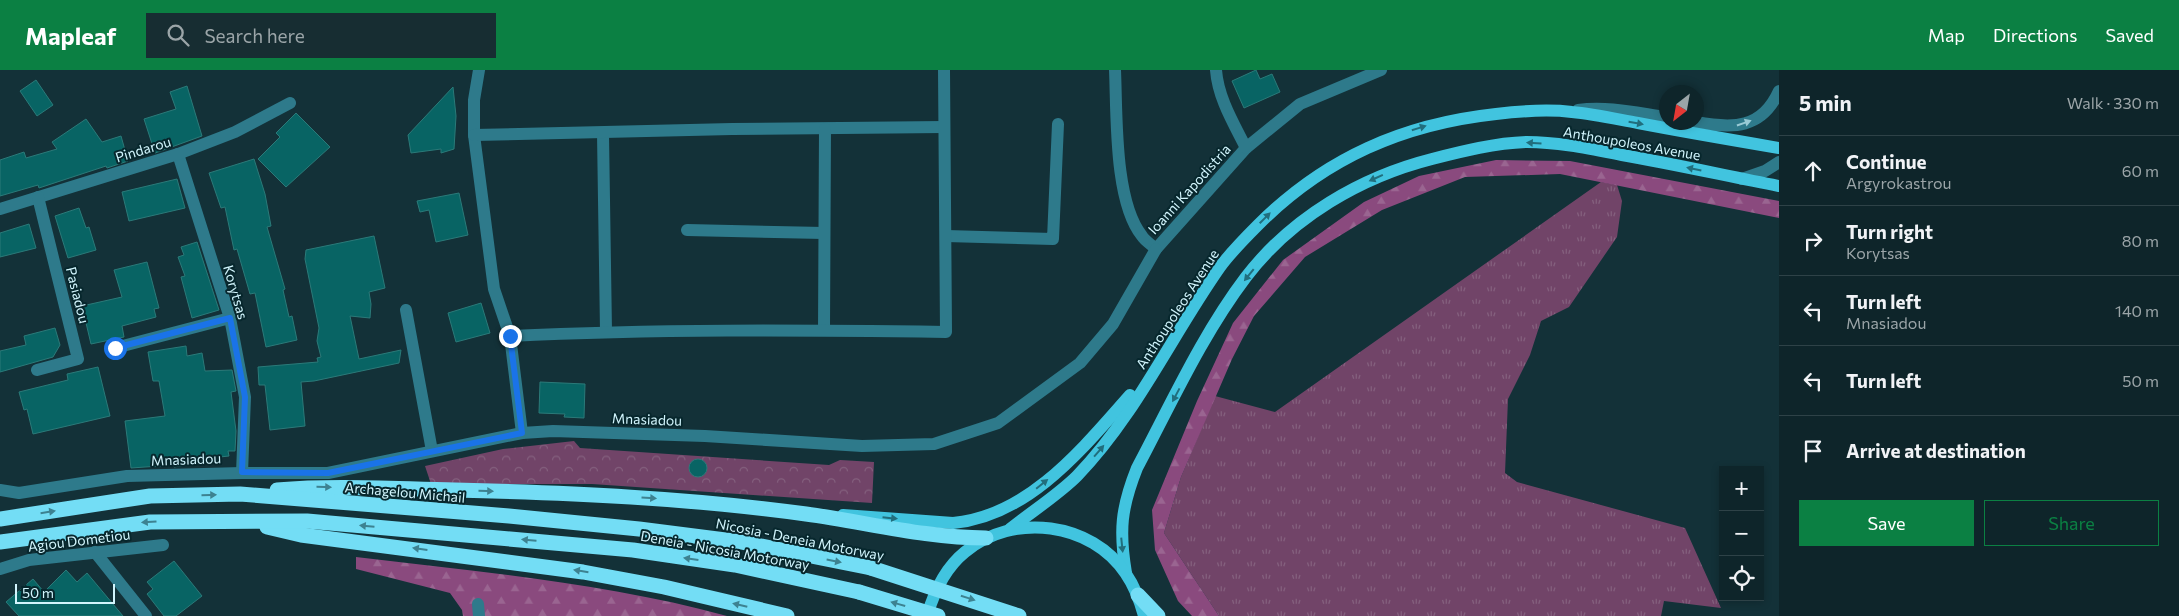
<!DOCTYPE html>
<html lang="en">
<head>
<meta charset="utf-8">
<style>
  body { margin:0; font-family:Commissioner,sans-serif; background:#172d32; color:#f1f3f6 }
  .controls { position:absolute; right:15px; bottom:15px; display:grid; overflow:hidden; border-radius:0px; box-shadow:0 2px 8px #0003 }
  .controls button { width:45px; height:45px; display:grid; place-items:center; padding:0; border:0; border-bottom:1px solid #2e4247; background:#0e252a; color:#f1f3f6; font:25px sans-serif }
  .compass { position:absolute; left:1659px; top:15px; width:45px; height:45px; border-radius:50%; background:#0e252a; box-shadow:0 2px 8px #0003; rotate:211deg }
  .scale { position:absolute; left:15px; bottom:12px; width:100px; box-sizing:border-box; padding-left:5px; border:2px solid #d2f5fd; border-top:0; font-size:14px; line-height:18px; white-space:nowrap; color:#d2f5fd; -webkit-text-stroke:4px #07272d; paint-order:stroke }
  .stop { position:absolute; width:15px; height:15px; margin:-11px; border:4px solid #1a73e8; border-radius:50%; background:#fff }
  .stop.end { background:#1a73e8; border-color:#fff; box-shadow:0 1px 5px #0008 }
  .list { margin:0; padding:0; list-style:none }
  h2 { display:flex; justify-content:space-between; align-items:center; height:65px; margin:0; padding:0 20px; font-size:21px }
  h2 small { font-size:16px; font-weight:400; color:#9ba5a8 }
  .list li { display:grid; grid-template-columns:32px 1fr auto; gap:15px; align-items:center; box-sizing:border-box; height:70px; padding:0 20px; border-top:1px solid #2e4247 }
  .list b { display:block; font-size:19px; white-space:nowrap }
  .list p { margin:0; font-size:16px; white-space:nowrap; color:#9ba5a8 }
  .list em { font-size:16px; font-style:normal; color:#9ba5a8 }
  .actions { display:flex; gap:10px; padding:15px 20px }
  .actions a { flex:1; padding:11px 0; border:1px solid #0b8043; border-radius:0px; text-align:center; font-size:18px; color:#0b8043 }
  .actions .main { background:#0b8043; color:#fff }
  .icon { flex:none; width:28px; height:28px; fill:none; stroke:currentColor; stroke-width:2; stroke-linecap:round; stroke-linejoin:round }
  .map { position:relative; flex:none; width:1779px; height:546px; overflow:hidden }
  header { display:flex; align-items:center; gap:30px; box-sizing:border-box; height:70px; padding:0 25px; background:#0b8043; color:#fff }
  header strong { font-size:24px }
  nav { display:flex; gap:28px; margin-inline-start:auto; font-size:18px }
  .search { width:350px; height:45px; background:#172d32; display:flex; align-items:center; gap:12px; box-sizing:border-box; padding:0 18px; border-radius:0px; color:#9ba5a8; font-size:19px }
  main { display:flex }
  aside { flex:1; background:#0e252a }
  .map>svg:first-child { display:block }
</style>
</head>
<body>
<header>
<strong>Mapleaf</strong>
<div class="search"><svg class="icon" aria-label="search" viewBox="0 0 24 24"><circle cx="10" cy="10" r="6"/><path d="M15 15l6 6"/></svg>Search here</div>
<nav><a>Map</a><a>Directions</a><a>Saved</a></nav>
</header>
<main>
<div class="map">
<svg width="1779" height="546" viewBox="0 0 1779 546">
  <defs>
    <pattern id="grass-tufts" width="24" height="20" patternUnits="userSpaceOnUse" patternTransform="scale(1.25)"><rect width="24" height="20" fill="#714468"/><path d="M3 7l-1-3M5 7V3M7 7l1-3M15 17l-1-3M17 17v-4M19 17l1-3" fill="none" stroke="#84607e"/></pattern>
    <pattern id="forest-firs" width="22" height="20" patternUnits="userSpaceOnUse" patternTransform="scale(1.25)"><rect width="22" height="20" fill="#8a4a7e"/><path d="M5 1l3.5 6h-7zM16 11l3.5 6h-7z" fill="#9a6591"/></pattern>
    <pattern id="park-crowns" width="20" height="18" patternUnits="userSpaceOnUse" patternTransform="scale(1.25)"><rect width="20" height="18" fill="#714468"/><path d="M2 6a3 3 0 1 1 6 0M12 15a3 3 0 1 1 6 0" fill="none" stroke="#84607e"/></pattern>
  </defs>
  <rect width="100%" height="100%" fill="#133138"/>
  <polygon fill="url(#grass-tufts)" points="1601,112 1617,115 1622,131 1617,167 1569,237 1541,251 1530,285 1508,329 1505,403 1517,412 1685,458 1721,538 1664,531 1661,546 1219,546 1164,463 1181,407 1215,326 1275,342"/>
  <g fill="url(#forest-firs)">
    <polygon points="1496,90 1570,91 1779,131 1779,148 1560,104 1465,107 1382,140 1305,187 1254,246 1232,289 1181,407 1164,463 1219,546 1192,546 1178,531 1155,480 1152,440 1197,331 1233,253 1283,190 1364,132 1419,106"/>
    <path d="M 356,487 C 480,502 606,513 727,546 L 463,546 L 462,540 L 450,523 L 356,499 Z"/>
  </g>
  <polygon fill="url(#park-crowns)" points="574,371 580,378 829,395 840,390 874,392 872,433 592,414 431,414 425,396 503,379"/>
  <g fill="#086464" stroke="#2b7a79">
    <polygon points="1256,0 1260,9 1272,4 1280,22 1244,38 1232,11"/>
    <polygon points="36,10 53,35 37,46 20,21"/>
    <polygon points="187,16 202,66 155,83 144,49 176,39 170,22"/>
    <polygon points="453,17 456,46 454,79 441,83 441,79 411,83 408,65"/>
    <polygon points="296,43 330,77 286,117 258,89 280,67 276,63"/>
    <polygon points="86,49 102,72 121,66 128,91 107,98 106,96 39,118 38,115 0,126 0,90 24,82 26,88 57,79 52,72"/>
    <polygon points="254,89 265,124 271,156 267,157 285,219 283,220 289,247 292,246 297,270 266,277 255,223 250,224 237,179 234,180 225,137 221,138 209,103"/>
    <polygon points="177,109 185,138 129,151 122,122"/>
    <polygon points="459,123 468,165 436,172 429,140 420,142 417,131"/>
    <polygon points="79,138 86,158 89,157 96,180 68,188 55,146"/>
    <polygon points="29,154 36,178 0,187 0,163"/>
    <polygon points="374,166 385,218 369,222 371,234 370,248 350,246 359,289 401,280 399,293 314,311 301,312 305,356 270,360 265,315 259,315 258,297 318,292 317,288 321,287 317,271 319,258 305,189 306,180"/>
    <polygon points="197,172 219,240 192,248 181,207 185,206 178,187 184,185 181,177"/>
    <polygon points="147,192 159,238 154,239 156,247 122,256 124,267 91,274 82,236 122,227 114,200"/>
    <polygon points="481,233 490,263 456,272 448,243"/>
    <polygon points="55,258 60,275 53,287 0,302 0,281 26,275 24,266"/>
    <polygon points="186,276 187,286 202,283 205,301 232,300 236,321 231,322 236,361 235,381 228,381 229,386 201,389 201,393 180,396 174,397 174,395 131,398 125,351 165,346 159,311 153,311 148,282"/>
    <polygon points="98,297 110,346 33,364 27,339 24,340 19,322 68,310 67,304"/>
    <polygon points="540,312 585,314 584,348 564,347 565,344 539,343"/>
    <circle cx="698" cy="398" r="9"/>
    <polygon points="174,491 202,526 176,546 164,546 147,524 153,519 147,512"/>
    <polygon points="66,500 77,512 87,503 123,546 19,546 6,532 33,509 44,522"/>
  </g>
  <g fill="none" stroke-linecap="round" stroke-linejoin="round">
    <g stroke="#2e7a8b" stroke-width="12">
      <polyline points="479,0 474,30 474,65 494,219 510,266 522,363"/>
      <path d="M 1115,0 C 1117,45 1114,131 1142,166 C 1145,171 1152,175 1156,179 L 1246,78 L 1300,34 L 1381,0"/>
      <path d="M 1216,0 C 1218,28 1234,54 1246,78"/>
      <path d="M 1578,40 C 1608,36 1637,43 1666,47"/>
      <path d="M 1696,52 C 1733,59 1762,59 1779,21"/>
      <polyline points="603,64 606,261"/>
      <polyline points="474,65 732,59 944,57"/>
      <polyline points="178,84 230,248 245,327 242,403"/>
      <polyline points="1742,109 1765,101 1779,92"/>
      <polyline points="0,139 178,84 235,62 290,33"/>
      <polyline points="687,160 824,163"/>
      <polyline points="946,166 1053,169 1058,54"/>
      <polyline points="406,240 432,381"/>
      <polyline points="824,260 825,59"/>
      <path d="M 510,266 C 655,259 800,260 946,262 L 944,0"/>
      <polyline points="115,278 230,248"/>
      <polyline points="37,300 78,289 38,127"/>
      <polyline points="0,420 19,423 127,406 242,403 328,403 522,363 553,361 705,366 862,376 934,374 998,353 1080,293 1113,254 1156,179"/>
      <polyline points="95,482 146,546"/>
      <polyline points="0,499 29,490 163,475"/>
      <polyline points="478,534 479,546"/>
    </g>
    <g stroke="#41c4df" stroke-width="12">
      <path d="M 843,445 L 953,453 C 1029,446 1083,378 1130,325"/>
      <path d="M 1010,459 C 1031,442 1058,425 1077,406 C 1136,345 1172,265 1220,197 C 1231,182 1245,168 1258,155 C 1325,88 1403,54 1496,44 C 1521,41 1547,39 1572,42 C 1594,44 1616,49 1638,53 C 1685,62 1732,70 1779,78"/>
      <path d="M 1126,503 C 1119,461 1121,438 1137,398 C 1171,334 1202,265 1246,207 C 1292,147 1361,107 1432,89 C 1463,81 1495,73 1527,72 C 1558,72 1591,79 1622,85 C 1674,94 1727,106 1779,116"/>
      <path d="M 927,546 C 934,522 945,498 965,482 C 1013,442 1092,452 1126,504 C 1135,517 1140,531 1144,546"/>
    </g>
    <g stroke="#73ddf5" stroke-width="15">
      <path d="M 277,420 C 336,415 395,419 455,420 C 572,423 690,428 806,444 C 866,452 925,468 986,468"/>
      <polyline points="0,449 150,426 240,424 509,446 639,459 741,472 871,498"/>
      <polyline points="267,457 301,465 583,502 664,517 787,546"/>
      <polyline points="0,472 150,452 307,451 633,480 735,495 859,522"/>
      <polyline points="1138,525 1158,546"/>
    </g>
    <g stroke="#73ddf5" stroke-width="15">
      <polyline points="871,498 1019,546"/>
      <polyline points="859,522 938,546"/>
    </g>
  </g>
  <defs><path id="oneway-solid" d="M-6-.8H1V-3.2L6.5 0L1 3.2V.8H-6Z" transform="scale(1.25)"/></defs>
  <g fill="#216e7d">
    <use href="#oneway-solid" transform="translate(1636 53) rotate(10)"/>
    <use href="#oneway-solid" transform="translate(1419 58) rotate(-17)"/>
    <use href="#oneway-solid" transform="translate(1534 73) rotate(-176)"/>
    <use href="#oneway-solid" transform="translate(1694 99) rotate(-168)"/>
    <use href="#oneway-solid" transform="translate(1376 108) rotate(156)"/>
    <use href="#oneway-solid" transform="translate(1265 148) rotate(-45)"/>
    <use href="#oneway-solid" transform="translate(1249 205) rotate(129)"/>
    <use href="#oneway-solid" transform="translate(1176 325) rotate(118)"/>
    <use href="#oneway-solid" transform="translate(1099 381) rotate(-49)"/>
    <use href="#oneway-solid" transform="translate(1042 414) rotate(-39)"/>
    <use href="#oneway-solid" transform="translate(890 448) rotate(6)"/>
    <use href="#oneway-solid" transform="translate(1122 475) rotate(84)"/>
  </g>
  <use fill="#99cad5" href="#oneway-solid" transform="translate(1744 53) rotate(-19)"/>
  <g fill="#3d8291">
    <use href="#oneway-solid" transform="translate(324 417) rotate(1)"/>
    <use href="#oneway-solid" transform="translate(486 421) rotate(1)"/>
    <use href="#oneway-solid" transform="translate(209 425) rotate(-1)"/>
    <use href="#oneway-solid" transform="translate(649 428) rotate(4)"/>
    <use href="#oneway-solid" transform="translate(48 442) rotate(-9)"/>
    <use href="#oneway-solid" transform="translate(149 452) rotate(176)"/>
    <use href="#oneway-solid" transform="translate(367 456) rotate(-175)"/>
    <use href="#oneway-solid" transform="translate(529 470) rotate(-175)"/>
    <use href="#oneway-solid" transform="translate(420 479) rotate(-172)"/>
    <use href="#oneway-solid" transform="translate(691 489) rotate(-172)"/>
    <use href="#oneway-solid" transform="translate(834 491) rotate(11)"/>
    <use href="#oneway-solid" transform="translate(581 501) rotate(-171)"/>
    <use href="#oneway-solid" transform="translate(968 528) rotate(18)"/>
    <use href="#oneway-solid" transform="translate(898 534) rotate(-164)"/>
    <use href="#oneway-solid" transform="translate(740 535) rotate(-167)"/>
  </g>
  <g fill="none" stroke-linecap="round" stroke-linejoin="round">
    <polyline stroke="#1a73e8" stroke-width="6" points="115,278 230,248 245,327 242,402 328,403 522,363 510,266"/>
  </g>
  <g text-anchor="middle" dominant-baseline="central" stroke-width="4" stroke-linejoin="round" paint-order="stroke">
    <g font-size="14" fill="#d2f5fd" stroke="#07272d">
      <text transform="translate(1632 73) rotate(10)">Anthoupoleos Avenue</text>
      <text transform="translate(143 79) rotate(-17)">Pindarou</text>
      <text transform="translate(1189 119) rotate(-48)">Ioanni Kapodistria</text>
      <text transform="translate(236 222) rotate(74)">Korytsas</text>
      <text transform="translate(78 225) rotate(76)">Pasiadou</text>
      <text transform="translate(1177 239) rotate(-57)">Anthoupoleos Avenue</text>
      <text transform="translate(647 349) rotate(2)">Mnasiadou</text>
      <text transform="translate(186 389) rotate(-2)">Mnasiadou</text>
      <text transform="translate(405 422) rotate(5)">Archagelou Michail</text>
      <text transform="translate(800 469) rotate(11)">Nicosia - Deneia Motorway</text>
      <text transform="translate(79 470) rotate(-7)">Agiou Dometiou</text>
      <text transform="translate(725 480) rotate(10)">Deneia - Nicosia Motorway</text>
    </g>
  </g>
</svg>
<div class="controls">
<button>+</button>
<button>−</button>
<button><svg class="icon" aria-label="locate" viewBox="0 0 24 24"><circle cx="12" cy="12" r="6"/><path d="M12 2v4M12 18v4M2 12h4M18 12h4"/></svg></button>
</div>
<svg class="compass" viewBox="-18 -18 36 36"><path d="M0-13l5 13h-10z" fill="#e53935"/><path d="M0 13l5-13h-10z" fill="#9ba5a8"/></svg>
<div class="scale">50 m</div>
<div class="stop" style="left:115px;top:278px"></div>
<div class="stop end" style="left:510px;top:266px"></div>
</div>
<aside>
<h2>5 min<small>Walk · 330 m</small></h2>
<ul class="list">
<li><svg class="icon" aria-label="ahead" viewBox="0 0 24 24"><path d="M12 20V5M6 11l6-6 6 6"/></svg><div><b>Continue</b><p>Argyrokastrou</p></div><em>60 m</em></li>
<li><svg class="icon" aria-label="right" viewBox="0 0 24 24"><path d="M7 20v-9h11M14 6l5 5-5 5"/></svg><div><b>Turn right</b><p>Korytsas</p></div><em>80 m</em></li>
<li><svg class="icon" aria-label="left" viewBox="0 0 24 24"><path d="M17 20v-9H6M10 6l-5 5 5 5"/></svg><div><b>Turn left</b><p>Mnasiadou</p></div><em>140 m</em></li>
<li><svg class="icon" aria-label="left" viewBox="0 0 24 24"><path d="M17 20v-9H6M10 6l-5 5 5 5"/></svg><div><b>Turn left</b></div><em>50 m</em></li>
<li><svg class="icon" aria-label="arrive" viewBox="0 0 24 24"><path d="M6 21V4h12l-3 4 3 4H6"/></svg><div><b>Arrive at destination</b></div></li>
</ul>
<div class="actions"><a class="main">Save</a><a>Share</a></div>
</aside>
</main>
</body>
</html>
